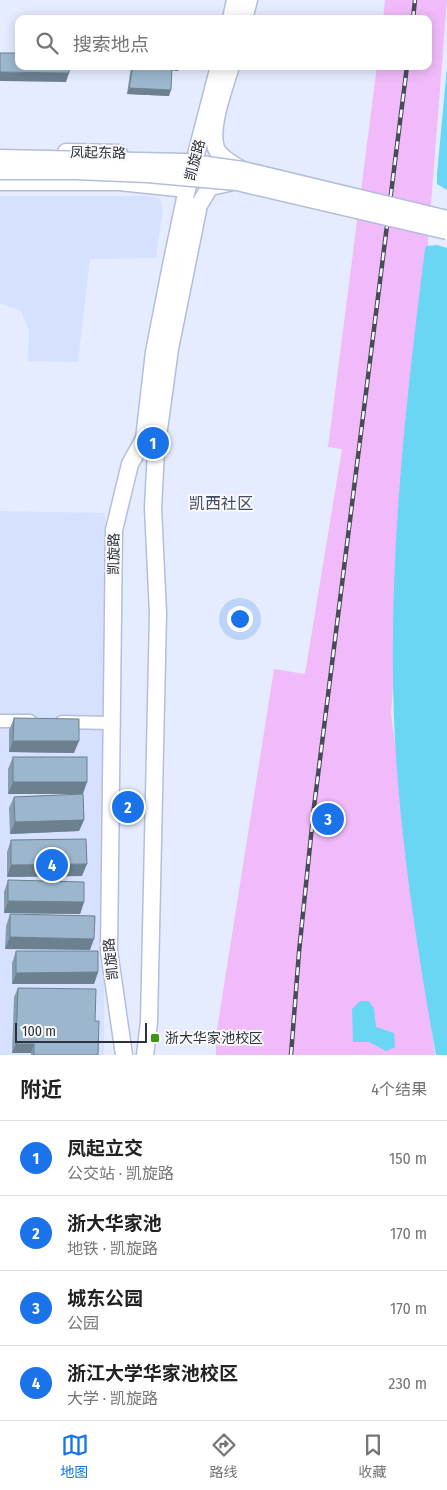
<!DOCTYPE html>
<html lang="zh">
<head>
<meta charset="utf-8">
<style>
  body { margin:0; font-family:"Fira Sans Condensed","Noto Sans SC",sans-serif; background:#f6f6f6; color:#222 }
  .scale { position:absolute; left:15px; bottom:12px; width:132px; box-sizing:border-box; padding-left:5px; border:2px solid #2c313c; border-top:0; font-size:14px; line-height:18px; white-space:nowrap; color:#2c313c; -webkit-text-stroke:4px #f9f9f9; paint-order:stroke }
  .you { position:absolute; left:239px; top:618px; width:18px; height:18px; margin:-12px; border:4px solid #fff; border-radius:50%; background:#1a73e8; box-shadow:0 0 0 8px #1a73e833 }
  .badge { display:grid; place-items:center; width:32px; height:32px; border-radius:50%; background:#1a73e8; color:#fff; font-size:16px; font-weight:700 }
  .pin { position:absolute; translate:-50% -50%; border:2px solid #fff; box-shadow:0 1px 5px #0006 }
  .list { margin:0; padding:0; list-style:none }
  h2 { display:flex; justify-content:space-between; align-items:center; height:65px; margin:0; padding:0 20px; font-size:21px }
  h2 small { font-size:16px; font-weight:400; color:#767676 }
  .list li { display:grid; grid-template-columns:32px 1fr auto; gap:15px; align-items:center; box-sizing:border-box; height:75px; padding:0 20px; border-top:1px solid #e0e0e0 }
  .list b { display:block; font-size:19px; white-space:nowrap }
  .list p { margin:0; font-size:16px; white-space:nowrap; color:#767676 }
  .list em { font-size:16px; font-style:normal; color:#767676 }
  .icon { flex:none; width:28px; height:28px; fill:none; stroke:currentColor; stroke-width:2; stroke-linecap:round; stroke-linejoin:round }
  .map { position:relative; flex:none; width:447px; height:1055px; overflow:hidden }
  .search { position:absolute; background:#fff; box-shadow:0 2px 12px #0003; left:15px; right:15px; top:15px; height:55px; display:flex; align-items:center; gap:12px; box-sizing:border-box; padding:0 18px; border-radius:10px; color:#767676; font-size:19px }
  .sheet { height:365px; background:#fff }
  nav { display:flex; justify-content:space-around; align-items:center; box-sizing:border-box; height:70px; border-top:1px solid #e0e0e0; background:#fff; font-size:14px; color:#767676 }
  nav a { display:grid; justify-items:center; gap:2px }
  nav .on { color:#1a73e8 }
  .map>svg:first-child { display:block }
</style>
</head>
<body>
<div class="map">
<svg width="447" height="1055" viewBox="0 0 447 1055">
  <rect width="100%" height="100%" fill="#e5ecff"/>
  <g fill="#d6e1ff">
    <polygon points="0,196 151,196 160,199 163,208 156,258 90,259 78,362 28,361 29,331 21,311 0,303"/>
    <polygon points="0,511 105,513 104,1055 0,1055"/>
  </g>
  <polygon fill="#f1bafa" points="385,0 447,0 391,713 435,1055 216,1055 216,1036 274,669 305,674 342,449 328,447 377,66 428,66 428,19 383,19"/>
  <g fill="#69d7f3">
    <polygon points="447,67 447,190 437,184 437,174"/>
    <path d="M 437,245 L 447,248 L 447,1055 L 436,1055 C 416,944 399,833 394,720 C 388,562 405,406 425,249 L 426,246 Z"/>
    <polygon points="360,1001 369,1001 374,1009 376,1027 394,1033 395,1047 386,1051 369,1042 353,1042 352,1009"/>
  </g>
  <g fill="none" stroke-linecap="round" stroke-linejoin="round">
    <defs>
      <g id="minor">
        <polyline points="0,721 30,721"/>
        <polyline points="62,722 112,723"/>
      </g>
      <g id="major">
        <polyline points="231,19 235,0"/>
        <polyline points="244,19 249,0"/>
        <path d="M 231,66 C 225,87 209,127 216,148 C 220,158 234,165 243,170"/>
        <polyline points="66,152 119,153"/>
        <polyline points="0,182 119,182 187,189"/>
        <polyline points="124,1055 109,951 114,530 130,464 144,439 154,352 171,265 187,189 219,66"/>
        <polyline points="145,1055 149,1022 158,613 153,508 156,451 170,349 199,205 210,187 229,183"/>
      </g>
    </defs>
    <use href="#minor" stroke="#b3bedc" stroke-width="15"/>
    <use href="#major" stroke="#b3bedc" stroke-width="19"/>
    <use href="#minor" stroke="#fff" stroke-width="12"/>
    <use href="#major" stroke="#fff" stroke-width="16"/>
    <defs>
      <g id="rail">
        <polyline points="413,19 415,0"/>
        <polyline points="291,1055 299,952 314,807 407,66"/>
      </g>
    </defs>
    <use href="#rail" stroke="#464c58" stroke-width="4.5"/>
    <use href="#rail" stroke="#f9f9f9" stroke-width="2.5" stroke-dasharray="8" stroke-linecap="butt"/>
    <defs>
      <g id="major-bridge">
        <polyline points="0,158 185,162 243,170 447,219"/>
        <polyline points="0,171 75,171 147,174 237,182 447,231"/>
      </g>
    </defs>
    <use href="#major-bridge" stroke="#b3bedc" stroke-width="19" stroke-linecap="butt"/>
    <use href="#major-bridge" stroke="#fff" stroke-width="16"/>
  </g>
  <g fill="#869db0">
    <polygon points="131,66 180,66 178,71 172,70 169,96 127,94"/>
    <polygon points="14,718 74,753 9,752 9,730"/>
    <polygon points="13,757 83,794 84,820 79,831 10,834 9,808 14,797 79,794 8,794 8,769"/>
    <polygon points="11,840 82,876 7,877 7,852"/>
    <polygon points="8,880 84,902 80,914 4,913 4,892"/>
    <polygon points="10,914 95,916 5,949 6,926"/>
    <polygon points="16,951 98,972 94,984 12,984 12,963"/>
    <polygon points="18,988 95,1021 98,1055 31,1055 31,1053 12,1053 14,997"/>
  </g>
  <g fill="#6d8090">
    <polygon points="172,66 180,66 178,71 170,70"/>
    <polygon points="0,72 69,73 66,82 0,81"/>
    <polygon points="129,88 171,90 169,96 127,94"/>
    <polygon points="13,741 79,741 74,753 9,752"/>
    <polygon points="13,782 87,782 83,794 8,794"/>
    <polygon points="84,820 79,831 10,834 15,822"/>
    <polygon points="87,864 82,876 7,877 11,865"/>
    <polygon points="8,901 84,902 80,914 4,913"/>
    <polygon points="10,937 94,939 90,950 5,949"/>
    <polygon points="98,972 94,984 12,984 16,973"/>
    <polygon points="16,1044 34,1044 31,1053 12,1053"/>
  </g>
  <g fill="#9cb7cd" stroke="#6d8090">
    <polygon points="0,53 19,53 19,66 69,66 69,73 0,72"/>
    <polygon points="133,66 172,66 171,90 129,88"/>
    <polygon points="14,718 79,719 79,741 13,741"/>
    <rect x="13" y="757" width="74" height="25"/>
    <polygon points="83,794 84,820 15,822 14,797"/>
    <polygon points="86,839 87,864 11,865 11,840"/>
    <polygon points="8,880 84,882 84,902 8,901"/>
    <polygon points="10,914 95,916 94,939 10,937"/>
    <polygon points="16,951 98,951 98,972 16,973"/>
    <polygon points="18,988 96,989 95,1021 99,1021 98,1055 34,1055 34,1044 16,1044"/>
  </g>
  <rect fill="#3d960f" stroke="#f9f9f9" stroke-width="2" x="150" y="1033" width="10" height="10" rx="2.5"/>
  <g text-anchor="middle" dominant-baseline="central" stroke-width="4" stroke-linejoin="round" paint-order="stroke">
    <g font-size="14" fill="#2c313c" stroke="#f9f9f9">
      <text transform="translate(98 153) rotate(1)">凤起东路</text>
      <text transform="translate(195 160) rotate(-75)">凯旋路</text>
      <text transform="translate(114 554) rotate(-89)">凯旋路</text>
      <text transform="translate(111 959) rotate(-96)">凯旋路</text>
    </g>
    <g font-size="14" fill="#2c313c" stroke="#f9f9f9" text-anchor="start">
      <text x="165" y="1038">浙大华家池校区</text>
    </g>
    <g font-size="16" fill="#434c65" stroke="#f9f9f9">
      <text x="221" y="503">凯西社区</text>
    </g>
  </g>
</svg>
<div class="scale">100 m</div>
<div class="you"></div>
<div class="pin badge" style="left:153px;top:443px">1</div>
<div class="pin badge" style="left:128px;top:807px">2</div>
<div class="pin badge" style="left:328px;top:819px">3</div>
<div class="pin badge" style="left:52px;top:865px">4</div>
<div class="search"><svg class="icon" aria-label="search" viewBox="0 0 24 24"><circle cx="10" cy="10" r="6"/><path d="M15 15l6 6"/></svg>搜索地点</div>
</div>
<section class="sheet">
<h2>附近<small>4个结果</small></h2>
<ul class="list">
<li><span class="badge">1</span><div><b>凤起立交</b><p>公交站 · 凯旋路</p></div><em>150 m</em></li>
<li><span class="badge">2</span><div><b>浙大华家池</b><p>地铁 · 凯旋路</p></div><em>170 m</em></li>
<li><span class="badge">3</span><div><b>城东公园</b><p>公园</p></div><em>170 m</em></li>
<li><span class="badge">4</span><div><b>浙江大学华家池校区</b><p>大学 · 凯旋路</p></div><em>230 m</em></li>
</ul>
</section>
<nav>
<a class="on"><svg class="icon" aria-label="map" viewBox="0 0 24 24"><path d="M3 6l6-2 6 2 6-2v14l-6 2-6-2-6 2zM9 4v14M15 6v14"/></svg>地图</a>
<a><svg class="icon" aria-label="directions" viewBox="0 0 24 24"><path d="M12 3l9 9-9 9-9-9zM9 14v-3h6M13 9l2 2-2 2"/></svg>路线</a>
<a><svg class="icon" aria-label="saved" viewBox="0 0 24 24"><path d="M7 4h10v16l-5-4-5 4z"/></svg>收藏</a>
</nav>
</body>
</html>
